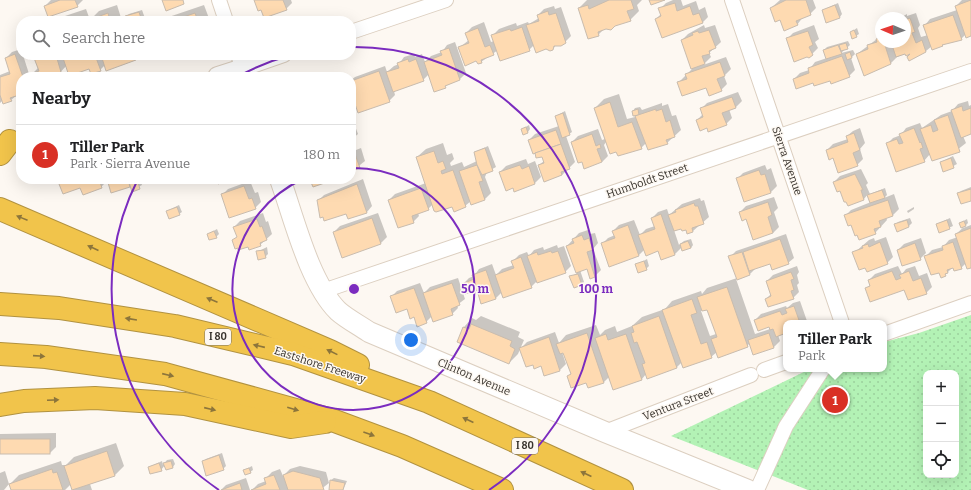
<!DOCTYPE html>
<html lang="en">
<head>
<meta charset="utf-8">
<style>
  body { margin:0; font-family:Bitter,serif; background:#f6f6f6; color:#202124 }
  .controls { position:absolute; right:12px; bottom:12px; display:grid; overflow:hidden; border-radius:8px; box-shadow:0 4px 16px #0002 }
  .controls button { width:36px; height:36px; display:grid; place-items:center; padding:0; border:0; border-bottom:1px solid #e0e0e0; background:#fff; color:#202124; font:20px sans-serif }
  .compass { position:absolute; left:875px; top:12px; width:36px; height:36px; border-radius:50%; background:#fff; box-shadow:0 4px 16px #0002; rotate:272deg }
  .you { position:absolute; left:411px; top:340px; width:14px; height:14px; margin:-10px; border:3px solid #fff; border-radius:50%; background:#1a73e8; box-shadow:0 0 0 6px #1a73e833 }
  .badge { display:grid; place-items:center; width:26px; height:26px; border-radius:50%; background:#d93025; color:#fff; font-size:13px; font-weight:700 }
  .pin { position:absolute; translate:-50% -50%; border:2px solid #fff; box-shadow:0 1px 4px #0006 }
  .popup { position:absolute; left:783px; top:320px; width:104px; height:52px; box-sizing:border-box; display:grid; place-content:center; border-radius:8px; background:#fff; filter:drop-shadow(0 1px 3px #0005); font-size:13px; white-space:nowrap; color:#757577 }
  .popup b { font-size:15px; color:#202124 }
  .popup::after { content:''; position:absolute; left:50%; top:100%; margin-left:-8px; border:8px solid transparent; border-top-color:#fff }
  .list { margin:0; padding:0; list-style:none }
  h2 { display:flex; justify-content:space-between; align-items:center; height:52px; margin:0; padding:0 16px; font-size:17px }
  h2 small { font-size:13px; font-weight:400; color:#757577 }
  .list li { display:grid; grid-template-columns:26px 1fr auto; gap:12px; align-items:center; box-sizing:border-box; height:60px; padding:0 16px; border-top:1px solid #e0e0e0 }
  .list b { display:block; font-size:15px; white-space:nowrap }
  .list p { margin:0; font-size:13px; white-space:nowrap; color:#757577 }
  .list em { font-size:13px; font-style:normal; color:#757577 }
  .icon { flex:none; width:22px; height:22px; fill:none; stroke:currentColor; stroke-width:2; stroke-linecap:round; stroke-linejoin:round }
  .map { position:relative; flex:none; width:971px; height:490px; overflow:hidden }
  .search { position:absolute; background:#fff; box-shadow:0 4px 16px #0002; left:16px; top:16px; width:340px; height:44px; display:flex; align-items:center; gap:10px; box-sizing:border-box; padding:0 14px; border-radius:16px; color:#757577; font-size:15px }
  .panel { position:absolute; background:#fff; box-shadow:0 4px 16px #0002; left:16px; top:72px; width:340px; height:112px; border-radius:16px }
  .map>svg:first-child { display:block }
</style>
</head>
<body>
<div class="map">
<svg width="971" height="490" viewBox="0 0 971 490">
  <defs>
    <pattern id="park-dots" width="8" height="8" patternUnits="userSpaceOnUse"><rect width="8" height="8" fill="#b3f2b5"/><path d="M2 2h.1M6 6h.1" fill="none" stroke="#9bd09c" stroke-width="1.8" stroke-linecap="round"/></pattern>
  </defs>
  <rect width="100%" height="100%" fill="#fdf8f2"/>
  <path fill="url(#park-dots)" fill-rule="evenodd" d="M 971,315 L 971,490 L 808,490 L 671,436 L 810,369 L 884,369 L 884,342 L 919,333 ZM 926,373 L 956,373 L 956,475 L 926,475 Z"/>
  <g fill="#0003" fill-rule="evenodd">
    <polygon points="51,0 83,0 77,6 45,6"/>
    <polygon points="255,0 291,0 292,3 286,9 262,9"/>
    <polygon points="587,0 642,0 637,5 639,11 630,20 604,29 598,35 579,8"/>
    <polygon points="673,0 681,0 683,6 696,1 699,10 705,7 708,17 702,23 656,19 661,14 660,9 666,3"/>
    <polygon points="780,0 813,0 816,8 810,14 803,17 797,25 781,19 771,8"/>
    <polygon points="962,0 971,0 971,35 966,34 961,39 945,43 942,46 932,46 926,51 910,59 913,52 906,53 897,57 891,63 857,54 881,36 881,42 905,42 905,18 900,18 907,14 907,16 916,13 920,25 918,28 921,37 928,35 925,25 930,19 957,10 956,6"/>
    <polygon points="838,3 842,14 840,17 823,10"/>
    <polygon points="117,5 122,21 90,21 89,18 86,21 58,21 62,17 86,9 90,20 99,11"/>
    <polygon points="204,5 210,21 157,21"/>
    <polygon points="554,6 555,9 561,7 571,36 565,42 556,45 553,49 534,45 529,50 498,50 481,62 460,47 469,40 466,33 472,27 484,22 491,42 494,41 493,35 499,29 516,23 517,26 528,22 529,24 539,18 538,15 544,9"/>
    <polygon points="142,10 146,21 128,21 126,17 129,14"/>
    <polygon points="704,25 705,28 715,25 721,42 709,53 711,57 703,65 726,57 731,69 724,76 727,84 721,90 678,83 692,69 682,40 688,34"/>
    <polygon points="814,25 819,39 815,42 818,48 809,57 787,39 793,33"/>
    <polygon points="857,28 859,34 856,36 851,32"/>
    <polygon points="848,41 850,45 841,53 853,50 855,54 851,58 855,70 849,76 814,81 794,79 800,73 809,70 815,62 827,58 824,50 827,47"/>
    <polygon points="455,42 466,73 460,79 435,91 429,74 423,80 394,91 395,95 389,101 351,89 351,80 355,77 385,66 387,72 394,66 399,64 404,57 414,54 415,57 422,54 425,62 431,56 442,52 447,45"/>
    <polygon points="21,49 21,55 23,55 30,77 21,77 21,92 11,100 3,100 0,103 0,75 10,71 6,58 12,52"/>
    <polygon points="29,55 140,55 136,59 107,69 105,65 100,70 67,65 56,77 33,77 32,74 38,68 34,57"/>
    <polygon points="154,55 161,55 155,57"/>
    <polygon points="738,92 742,101 736,107 729,109 732,118 726,124 707,127 697,120 703,114 701,109 707,103"/>
    <polygon points="619,94 627,119 635,117 633,111 635,108 640,107 642,110 662,103 662,106 668,104 672,116 676,115 681,130 667,143 646,143 641,148 606,142 604,145 608,156 602,162 572,142 578,136 598,129 602,140 605,139 595,108 604,99"/>
    <polygon points="968,101 969,106 971,105 971,133 963,136 966,143 952,154 930,154 924,161 887,144 893,138 901,135 906,128 920,123 922,128 941,115 952,111 958,104"/>
    <polygon points="565,111 572,132 566,136 575,162 562,175 545,181 539,165 544,161 542,155 529,140 535,134 559,126 556,116"/>
    <polygon points="529,125 530,129 528,132 522,129"/>
    <polygon points="355,126 358,134 351,140 351,127"/>
    <polygon points="860,128 865,143 860,149 863,159 857,165 834,157 827,150 833,144 848,139 847,136 853,131"/>
    <polygon points="443,143 447,155 452,153 454,159 450,163 451,166 462,162 464,167 477,161 475,152 488,146 496,167 487,172 485,177 491,193 485,199 471,201 465,206 433,204 428,209 418,213 419,216 413,222 389,200 395,194 426,183 417,157 426,149"/>
    <polygon points="361,148 365,161 351,172 351,152"/>
    <polygon points="953,156 957,164 944,171 941,162"/>
    <polygon points="526,159 528,164 535,161 541,177 535,183 515,190 500,172 506,166"/>
    <polygon points="765,165 767,170 771,168 777,186 771,192 745,201 737,179 743,173"/>
    <polygon points="861,169 868,183 866,185 870,194 885,188 887,195 884,198 894,194 899,209 893,215 886,217 887,220 875,233 852,223 845,216 851,210 871,202 868,194 864,199 841,189 834,182 840,176"/>
    <polygon points="58,179 140,179 142,185 132,190 131,186 112,192 108,180 101,187 81,187"/>
    <polygon points="363,179 372,206 367,212 347,213 318,201 324,195"/>
    <polygon points="250,181 255,193 258,192 261,202 255,208 222,195 228,189"/>
    <polygon points="971,187 971,199 958,194 961,191"/>
    <polygon points="774,197 778,208 774,212 779,227 773,233 740,212 746,206"/>
    <polygon points="700,198 701,201 704,200 709,217 693,231 682,228 674,230 679,245 684,241 691,239 693,245 691,248 682,247 675,254 659,250 645,249 639,255 602,244 608,238 615,235 613,231 619,225 634,220 640,235 646,229 655,226 652,218 658,212 667,209 669,215 682,204"/>
    <polygon points="179,205 182,212 179,214 167,211"/>
    <polygon points="914,207 914,209 908,213 907,211"/>
    <polygon points="263,213 266,222 268,221 272,234 260,245 248,246 238,236 234,227 240,221"/>
    <polygon points="378,213 387,237 381,243 343,256 334,232 340,226"/>
    <polygon points="910,218 912,223 909,226 897,230 896,224 898,222"/>
    <polygon points="950,218 953,226 939,232 937,224"/>
    <polygon points="967,219 968,223 963,228 971,225 971,267 966,263 961,268 953,267 945,275 941,276 939,272 926,256 932,250 943,247 949,240 958,237 956,234 965,226 960,223"/>
    <polygon points="217,229 219,234 216,237 208,234"/>
    <polygon points="588,230 590,234 595,233 598,243 593,249 601,270 595,276 587,268 580,270 584,282 581,284 571,277 577,273 567,246 579,233"/>
    <path d="M 786,234 L 794,258 L 788,263 L 771,263 L 756,268 L 750,274 L 736,279 L 755,334 L 770,329 L 769,326 L 755,320 L 761,314 L 786,306 L 787,308 L 793,303 L 800,301 L 807,321 L 805,323 L 786,323 L 786,332 L 778,335 L 780,341 L 774,347 L 754,354 L 750,343 L 747,346 L 717,352 L 711,357 L 682,362 L 676,368 L 646,374 L 642,379 L 613,389 L 609,377 L 604,382 L 589,387 L 587,382 L 568,376 L 572,373 L 564,352 L 562,352 L 566,364 L 560,370 L 545,375 L 542,365 L 521,348 L 527,342 L 555,332 L 559,343 L 566,335 L 596,325 L 600,335 L 605,330 L 615,326 L 617,332 L 632,326 L 642,317 L 665,309 L 672,301 L 701,291 L 702,294 L 707,288 L 737,278 L 730,257 L 736,251 ZM 708,308 L 716,334 L 710,336 L 701,311 Z"/>
    <polygon points="886,237 893,257 887,263 854,253 869,240 874,238 875,241"/>
    <polygon points="921,238 926,253 920,259 898,250 904,244"/>
    <polygon points="557,245 558,248 564,246 571,266 565,272 537,281 531,287 502,292 496,298 482,303 477,289 463,284 469,278 474,276 479,269 492,264 496,275 502,269 514,265 513,261 519,255 527,252 529,256 534,250 543,247 544,250"/>
    <polygon points="267,247 268,254 265,257 257,252"/>
    <polygon points="647,259 649,266 646,269 636,265"/>
    <polygon points="797,266 799,272 797,275 799,283 797,285 799,292 793,298 766,299 771,294 767,281 773,275"/>
    <polygon points="898,266 902,274 906,269 915,266 919,276 927,273 932,287 926,293 905,288 866,289 871,284 869,280 875,274"/>
    <polygon points="458,278 465,299 457,305 458,308 452,314 432,316 426,322 414,316 408,308 391,297 397,291 420,283 424,293 430,287"/>
    <polygon points="481,316 520,332 518,337 524,340 518,354 509,363 458,341 464,327 472,318 476,320"/>
    <polygon points="56,433 56,447 50,453 0,453 0,434"/>
    <polygon points="116,443 124,466 115,475 90,484 92,490 71,490 73,489 71,484 65,490 12,490 10,484 19,475 61,461 62,465 66,465 74,457"/>
    <polygon points="222,453 226,466 223,469 203,462 206,459"/>
    <polygon points="173,459 175,464 173,467 165,465 161,470 149,467 162,461 163,465 167,460"/>
    <polygon points="252,466 253,470 250,472 244,470"/>
    <polygon points="300,466 326,472 329,483 320,490 252,490 258,484 266,481 266,478 272,472 280,469 283,476 290,469"/>
    <polygon points="5,471 9,484 4,490 0,490 0,473"/>
    <polygon points="246,478 250,490 221,490 226,485"/>
    <polygon points="334,478 347,481 343,490 330,490 331,480"/>
  </g>
  <g fill="#fedab1" stroke="#c9bcae">
    <polygon points="60,0 75,0 78,7 48,17 44,6"/>
    <polygon points="162,0 183,0 184,4 166,11"/>
    <polygon points="254,0 283,0 287,10 264,18 261,10 258,11"/>
    <polygon points="609,0 631,0 634,9 627,11 631,21 615,26 611,30 606,29 598,32 599,36 588,39 578,8 588,5 589,9"/>
    <polygon points="649,0 665,0 651,5"/>
    <polygon points="786,0 806,0 811,15 796,21 798,25 784,31 780,20 775,22 770,8"/>
    <polygon points="971,0 971,36 966,38 955,6"/>
    <polygon points="675,3 677,11 690,6 693,15 699,13 703,23 662,38 655,19 661,16 658,8"/>
    <polygon points="835,5 840,18 826,23 822,10"/>
    <polygon points="548,11 549,15 556,13 566,43 561,46 554,46 553,50 550,51 546,49 536,53 526,25 539,21 537,15"/>
    <polygon points="139,12 142,21 127,21 125,16"/>
    <polygon points="108,13 110,21 89,21 89,20"/>
    <polygon points="195,13 198,21 172,21"/>
    <polygon points="953,15 962,40 942,45 943,46 932,50 923,25"/>
    <polygon points="910,18 915,32 912,33 916,43 922,40 926,52 909,61 907,57 910,54 906,56 905,54 896,57 891,42 905,42 905,20"/>
    <polygon points="522,27 530,51 500,61 491,35 510,29 511,31"/>
    <polygon points="478,28 485,47 490,45 494,55 481,60 482,63 478,64 476,61 465,66 458,47 469,43 465,33"/>
    <polygon points="709,30 716,48 709,51 710,54 702,56 705,64 691,69 681,40 693,35 692,33 698,31 699,33"/>
    <polygon points="854,30 857,37 852,39 850,32"/>
    <polygon points="808,31 813,45 809,47 813,55 809,58 807,57 794,62 786,38"/>
    <polygon points="879,38 881,42 884,42 891,64 864,76 856,54 868,49 867,45 877,42 876,39"/>
    <polygon points="846,43 848,49 841,51 839,45"/>
    <polygon points="838,45 842,54 826,59 823,50"/>
    <polygon points="449,48 460,80 445,86 446,88 434,92 424,62 442,55 440,51"/>
    <polygon points="850,52 852,58 847,60 845,54"/>
    <polygon points="15,54 23,77 21,77 21,92 18,93 19,95 10,98 12,101 3,104 0,95 0,77 10,74 5,58"/>
    <polygon points="28,55 56,55 61,72 55,74 56,77 32,77 31,74 39,71 34,58 29,59"/>
    <polygon points="62,55 86,55 87,57 95,55 101,71 91,74 89,69 69,76"/>
    <polygon points="101,55 135,55 136,60 106,71"/>
    <polygon points="842,56 850,77 831,84 830,81 814,86 813,83 796,89 793,79 809,73 808,68"/>
    <polygon points="408,59 409,62 416,59 424,81 393,92 386,72 399,68 397,63"/>
    <polygon points="720,62 725,76 717,79 722,91 709,96 706,88 682,96 677,82 687,79 685,74"/>
    <polygon points="379,71 390,102 358,113 351,92 351,81"/>
    <polygon points="732,97 736,108 722,113 727,125 708,132 707,128 700,131 696,120 703,117 700,108"/>
    <polygon points="610,102 618,127 632,122 642,149 618,156 616,152 610,154 594,108"/>
    <polygon points="962,106 963,111 971,108 971,134 961,138 951,110"/>
    <polygon points="638,109 639,115 633,116 632,111"/>
    <polygon points="656,109 656,111 662,109 666,122 670,120 675,137 666,140 668,144 648,150 635,116"/>
    <polygon points="563,113 570,135 562,138 555,116"/>
    <polygon points="948,115 960,152 932,161 920,129 931,125 933,132 938,130 934,120"/>
    <polygon points="526,127 528,133 523,135 521,129"/>
    <polygon points="914,128 920,143 921,142 923,148 920,149 925,162 896,172 886,143 897,139 899,144 903,143 899,134"/>
    <polygon points="556,130 561,144 533,154 528,140"/>
    <polygon points="854,133 860,150 853,153 858,166 838,173 833,158 829,160 826,150 848,142 846,136"/>
    <polygon points="592,134 596,146 600,144 601,148 597,149 602,162 584,169 582,162 578,163 571,142"/>
    <polygon points="561,144 570,169 561,172 562,175 544,182 538,165 544,163 542,157 536,158 535,153"/>
    <polygon points="485,148 493,171 482,175 477,165 474,152"/>
    <polygon points="434,151 438,163 443,161 446,169 441,171 442,174 453,170 466,207 454,212 452,207 436,212 434,211 416,157"/>
    <polygon points="355,154 360,168 351,171 351,155"/>
    <polygon points="951,158 954,168 943,172 940,162"/>
    <polygon points="477,165 483,181 479,182 485,200 471,205 459,171"/>
    <polygon points="520,165 522,169 529,166 535,184 514,192 513,188 506,191 499,172"/>
    <polygon points="759,170 761,175 765,174 771,193 744,202 736,178"/>
    <polygon points="855,174 863,190 861,190 864,200 848,206 846,202 844,202 840,191 837,192 833,182"/>
    <polygon points="57,179 99,179 102,188 83,195 80,188 63,194"/>
    <polygon points="101,179 128,179 130,187 111,193 107,179 102,181"/>
    <polygon points="128,179 137,179 140,189 132,192"/>
    <polygon points="216,179 231,179 218,184"/>
    <polygon points="312,179 336,179 313,187 310,180"/>
    <polygon points="357,184 367,213 348,219 346,214 324,221 323,217 320,218 317,200"/>
    <polygon points="244,186 249,199 252,198 256,209 229,218 221,194"/>
    <polygon points="421,188 429,210 412,216 414,223 398,228 388,200"/>
    <polygon points="971,189 971,201 961,204 957,193"/>
    <polygon points="882,190 885,198 870,203 867,195"/>
    <polygon points="888,200 893,216 879,221 881,227 874,229 876,234 859,240 857,235 855,236 851,225 848,226 844,215"/>
    <polygon points="768,202 772,215 768,217 773,233 753,240 746,219 742,221 739,212"/>
    <polygon points="694,203 695,206 698,206 704,224 692,228 693,232 687,234 686,230 682,231 681,229 674,231 668,215 676,212 675,210"/>
    <polygon points="177,207 180,215 169,219 166,211"/>
    <polygon points="661,214 675,255 661,260 658,251 646,256 638,235 655,229 651,218"/>
    <polygon points="372,218 381,244 342,258 333,232"/>
    <polygon points="257,219 260,227 262,226 267,240 260,243 261,246 249,250 248,247 238,250 238,248 235,249 232,240 237,237 233,227"/>
    <polygon points="907,220 909,227 897,232 894,224"/>
    <polygon points="947,220 950,229 939,233 936,224"/>
    <polygon points="964,221 966,226 961,228 959,223"/>
    <polygon points="628,225 639,256 609,267 601,243 615,238 612,231"/>
    <polygon points="971,228 971,268 967,269 955,234"/>
    <polygon points="214,231 217,238 209,240 207,234"/>
    <polygon points="582,235 584,240 589,238 593,250 587,252 595,277 590,279 587,269 576,273 566,246 574,243 572,239"/>
    <polygon points="780,239 789,264 772,270 770,264 749,271 743,252"/>
    <polygon points="688,241 691,248 682,251 680,244"/>
    <polygon points="880,242 888,264 867,272 865,268 859,270 852,252 863,248 862,246 868,244 869,247"/>
    <polygon points="953,242 962,269 954,271 953,268 947,270 948,273 945,274 946,276 941,278 939,273 931,275 924,256 943,250 942,246"/>
    <polygon points="915,243 921,260 902,266 897,250"/>
    <polygon points="264,250 266,258 258,260 256,251"/>
    <polygon points="551,251 552,253 558,251 566,273 537,283 527,256 537,252 538,255"/>
    <polygon points="742,252 750,275 737,280 728,256"/>
    <polygon points="521,257 532,288 503,298 495,275 514,268 511,261"/>
    <polygon points="644,261 647,270 638,273 635,264"/>
    <polygon points="486,270 496,299 481,304 477,290 465,294 462,284 474,279 472,275"/>
    <polygon points="892,271 896,280 901,278 899,275 909,271 913,281 921,278 927,294 908,300 904,290 870,302 865,288 870,286 868,280"/>
    <polygon points="791,272 794,279 791,280 794,290 791,291 794,299 768,307 765,299 771,296 766,281"/>
    <polygon points="578,274 582,285 574,288 569,276"/>
    <polygon points="452,283 460,305 451,309 453,315 433,322 423,293"/>
    <polygon points="727,287 748,347 718,358 711,339 717,337 707,310 702,311 697,297"/>
    <polygon points="414,288 427,323 417,327 414,317 410,319 407,309 396,313 390,296"/>
    <polygon points="692,299 697,313 691,315 701,344 707,342 712,358 683,368 662,310"/>
    <polygon points="794,306 800,323 786,323 786,333 776,337 773,329 770,330 769,327 758,331 754,320 780,311 782,315 787,313 785,309"/>
    <polygon points="659,316 677,368 647,379 642,364 645,363 637,342 634,343 631,333 634,332 632,326"/>
    <polygon points="471,324 512,341 510,346 515,349 509,364 457,342 463,327 469,329"/>
    <polygon points="587,333 604,383 588,388 586,383 571,388 567,376 571,374 563,353 560,354 556,344"/>
    <polygon points="769,333 774,348 753,355 748,340"/>
    <polygon points="606,334 608,340 626,334 642,380 613,390 595,338"/>
    <polygon points="549,337 560,371 544,376 541,366 534,369 533,365 526,367 519,348"/>
    <rect x="0" y="439" width="50" height="15"/>
    <polygon points="107,451 115,476 72,490 64,466"/>
    <polygon points="219,455 224,470 206,476 202,461"/>
    <polygon points="171,461 173,468 166,470 163,463"/>
    <polygon points="159,463 162,471 150,474 148,467"/>
    <polygon points="249,468 251,473 245,475 243,470"/>
    <polygon points="52,469 53,473 57,472 63,490 11,490 9,484"/>
    <polygon points="293,471 320,478 324,490 288,490 283,475"/>
    <polygon points="274,475 280,490 251,490 266,484 264,478"/>
    <polygon points="330,480 345,483 343,490 329,490"/>
    <polygon points="240,483 242,490 221,490"/>
  </g>
  <g fill="none" stroke-linecap="round" stroke-linejoin="round">
    <defs>
      <g id="street">
        <polyline points="219,0 226,21"/>
        <polyline points="732,0 842,323"/>
        <polyline points="351,32 446,0"/>
        <polyline points="238,55 243,69 284,55"/>
        <polyline points="323,291 971,71"/>
        <polyline points="884,334 971,303"/>
        <polyline points="764,370 786,362"/>
        <polyline points="605,432 751,375"/>
        <polyline points="757,490 786,426 823,369"/>
      </g>
      <g id="secondary">
        <polyline points="218,77 243,69 245,77"/>
        <path d="M 280,179 C 294,218 309,282 338,311 C 347,319 359,325 369,332 L 605,432 L 748,490"/>
      </g>
      <g id="highway">
        <polyline points="0,154 10,141"/>
        <polyline points="0,209 330,351 358,365"/>
        <polyline points="0,304 59,308 175,326 293,354 429,402 622,490"/>
        <polyline points="0,354 46,357 165,374 332,420 402,446 502,490"/>
        <polyline points="0,405 24,401 95,398 185,404 291,427 325,422"/>
      </g>
    </defs>
    <use href="#street" stroke="#dccfc0" stroke-width="16"/>
    <use href="#secondary" stroke="#dccfc0" stroke-width="22"/>
    <use href="#highway" stroke="#b19241" stroke-width="24"/>
    <use href="#street" stroke="#fff" stroke-width="14"/>
    <use href="#secondary" stroke="#fff" stroke-width="20"/>
    <use href="#highway" stroke="#f1c44b" stroke-width="22"/>
  </g>
  <defs><path id="oneway-solid" d="M-6-.8H1V-3.2L6.5 0L1 3.2V.8H-6Z"/></defs>
  <g fill="#8c753b">
    <use href="#oneway-solid" transform="translate(22 218) rotate(-158)"/>
    <use href="#oneway-solid" transform="translate(93 248) rotate(-156)"/>
    <use href="#oneway-solid" transform="translate(212 300) rotate(-157)"/>
    <use href="#oneway-solid" transform="translate(131 319) rotate(-171)"/>
    <use href="#oneway-solid" transform="translate(259 346) rotate(-167)"/>
    <use href="#oneway-solid" transform="translate(332 352) rotate(-154)"/>
    <use href="#oneway-solid" transform="translate(39 356) rotate(4)"/>
    <use href="#oneway-solid" transform="translate(168 375) rotate(13)"/>
    <use href="#oneway-solid" transform="translate(53 400) rotate(-3)"/>
    <use href="#oneway-solid" transform="translate(210 409) rotate(13)"/>
    <use href="#oneway-solid" transform="translate(293 409) rotate(16)"/>
    <use href="#oneway-solid" transform="translate(468 420) rotate(-155)"/>
    <use href="#oneway-solid" transform="translate(369 434) rotate(20)"/>
    <use href="#oneway-solid" transform="translate(586 474) rotate(-155)"/>
  </g>
  <g fill="none" stroke="#7b2cbf" stroke-width="2">
    <path d="M352 168A121 121 0 1 1 303 179"/>
    <path d="M219 490A242 242 0 0 1 138 179M239 76A242 242 0 0 1 291 55M352 47A242 242 0 0 1 489 490"/>
  </g>
  <g text-anchor="middle" dominant-baseline="central" stroke-width="3" stroke-linejoin="round" paint-order="stroke">
    <g fill="#fdf8f2" stroke="#746f69" stroke-width="1">
      <rect x="205" y="329" width="26" height="16" rx="3"/>
      <rect x="512" y="438" width="26" height="16" rx="3"/>
    </g>
    <g font-size="10" font-weight="bold" fill="#39342e">
      <text x="218" y="337">I 80</text>
      <text x="525" y="446">I 80</text>
    </g>
    <g font-size="11" fill="#39342e" stroke="#fdf8f2">
      <text transform="translate(787 161) rotate(71)">Sierra Avenue</text>
      <text transform="translate(647 181) rotate(-19)">Humboldt Street</text>
      <text transform="translate(320 365) rotate(18)">Eastshore Freeway</text>
      <text transform="translate(474 377) rotate(23)">Clinton Avenue</text>
      <text transform="translate(678 404) rotate(-21)">Ventura Street</text>
    </g>
  </g>
  <circle cx="354" cy="289" r="6" fill="#7b2cbf" stroke="#fdf8f2" stroke-width="2"/>
  <g font-size="12" text-anchor="middle" font-weight="bold" fill="#7b2cbf" stroke="#fdf8f2" stroke-width="3" stroke-linejoin="round" paint-order="stroke">
    <text x="475" y="293">50 m</text>
    <text x="596" y="293">100 m</text>
  </g>
</svg>
<div class="controls">
<button>+</button>
<button>−</button>
<button><svg class="icon" aria-label="locate" viewBox="0 0 24 24"><circle cx="12" cy="12" r="6"/><path d="M12 2v4M12 18v4M2 12h4M18 12h4"/></svg></button>
</div>
<svg class="compass" viewBox="-18 -18 36 36"><path d="M0-13l5 13h-10z" fill="#e53935"/><path d="M0 13l5-13h-10z" fill="#757577"/></svg>
<div class="you"></div>
<div class="pin badge" style="left:835px;top:400px">1</div>
<div class="popup"><b>Tiller Park</b>Park</div>
<div class="search"><svg class="icon" aria-label="search" viewBox="0 0 24 24"><circle cx="10" cy="10" r="6"/><path d="M15 15l6 6"/></svg>Search here</div>
<section class="panel">
<h2>Nearby<small></small></h2>
<ul class="list">
<li><span class="badge">1</span><div><b>Tiller Park</b><p>Park · Sierra Avenue</p></div><em>180 m</em></li>
</ul>
</section>
</div>
</body>
</html>
